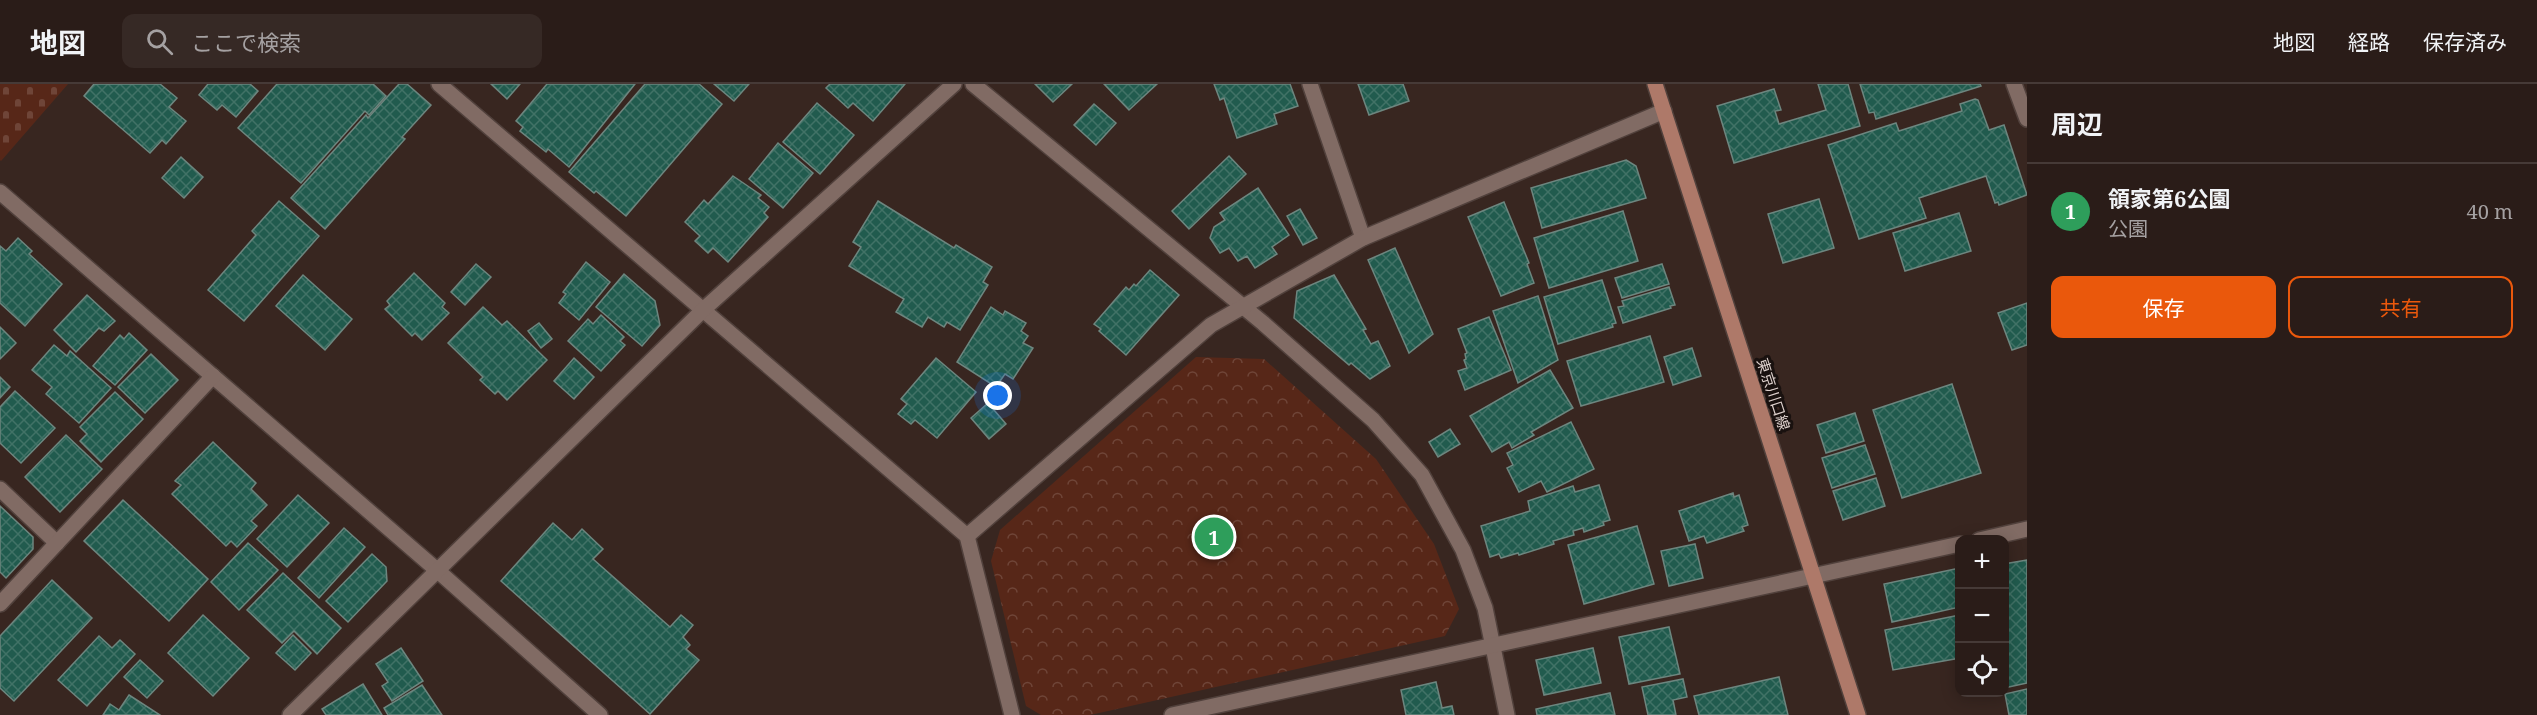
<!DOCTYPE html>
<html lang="ja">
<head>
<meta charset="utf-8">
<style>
  body { margin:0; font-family:"Noto Serif","Noto Sans JP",serif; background:#362925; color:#f1f3f6 }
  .controls { position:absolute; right:18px; bottom:18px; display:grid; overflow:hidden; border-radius:12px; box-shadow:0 3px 15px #0003 }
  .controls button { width:54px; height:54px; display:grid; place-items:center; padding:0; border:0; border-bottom:2px solid #463a37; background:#2a1c18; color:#f1f3f6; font:30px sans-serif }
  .you { position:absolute; left:998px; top:312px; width:21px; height:21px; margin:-15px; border:4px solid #fff; border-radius:50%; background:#1a73e8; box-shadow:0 0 0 9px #1a73e833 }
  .badge { display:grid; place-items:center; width:39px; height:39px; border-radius:50%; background:#ea580c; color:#fff; font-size:20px; font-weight:700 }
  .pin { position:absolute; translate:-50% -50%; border:3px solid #fff; box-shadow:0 2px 6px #0006 }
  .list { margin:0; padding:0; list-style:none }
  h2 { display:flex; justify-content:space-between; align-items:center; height:78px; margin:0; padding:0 24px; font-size:26px }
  h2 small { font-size:20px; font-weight:400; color:#a5a1a2 }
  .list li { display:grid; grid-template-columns:39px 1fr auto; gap:18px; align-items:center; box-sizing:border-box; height:96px; padding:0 24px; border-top:2px solid #463a37 }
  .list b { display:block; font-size:22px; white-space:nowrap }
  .list p { margin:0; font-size:20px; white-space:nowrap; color:#a5a1a2 }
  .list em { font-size:20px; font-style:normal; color:#a5a1a2 }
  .actions { display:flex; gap:12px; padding:18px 24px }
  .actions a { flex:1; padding:14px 0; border:2px solid #ea580c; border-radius:12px; text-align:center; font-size:21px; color:#ea580c }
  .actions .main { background:#ea580c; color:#fff }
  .icon { flex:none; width:33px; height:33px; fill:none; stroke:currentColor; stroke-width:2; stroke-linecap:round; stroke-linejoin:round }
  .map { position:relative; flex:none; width:2027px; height:631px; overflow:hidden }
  header { display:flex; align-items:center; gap:36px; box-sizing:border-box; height:84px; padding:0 30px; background:#2a1c18; border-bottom:2px solid #463a37 }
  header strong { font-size:28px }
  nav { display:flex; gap:33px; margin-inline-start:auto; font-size:21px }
  .search { width:420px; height:54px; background:#362925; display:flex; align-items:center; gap:15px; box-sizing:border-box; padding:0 21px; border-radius:12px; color:#a5a1a2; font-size:22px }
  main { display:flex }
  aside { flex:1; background:#2a1c18 }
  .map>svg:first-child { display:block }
</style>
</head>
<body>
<header>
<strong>地図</strong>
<div class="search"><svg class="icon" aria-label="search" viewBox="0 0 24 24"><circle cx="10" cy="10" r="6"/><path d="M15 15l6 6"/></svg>ここで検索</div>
<nav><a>地図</a><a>経路</a><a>保存済み</a></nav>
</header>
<main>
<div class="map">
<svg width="2027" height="631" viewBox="0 0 2027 631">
  <defs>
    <pattern id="cemetery-stones" width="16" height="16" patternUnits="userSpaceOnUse" patternTransform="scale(1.5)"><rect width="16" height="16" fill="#572718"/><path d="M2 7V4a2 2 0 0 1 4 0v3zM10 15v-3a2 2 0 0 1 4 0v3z" fill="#6f4538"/></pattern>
    <pattern id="park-crowns" width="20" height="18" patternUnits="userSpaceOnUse" patternTransform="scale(1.5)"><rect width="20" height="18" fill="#572718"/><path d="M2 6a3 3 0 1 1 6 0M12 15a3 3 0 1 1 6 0" fill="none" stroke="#6f4538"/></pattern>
    <pattern id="building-cross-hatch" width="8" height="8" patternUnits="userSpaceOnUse" patternTransform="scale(1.5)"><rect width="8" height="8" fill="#215b4e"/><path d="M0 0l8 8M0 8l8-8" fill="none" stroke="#417266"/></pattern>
  </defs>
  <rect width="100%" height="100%" fill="#382620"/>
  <polygon fill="url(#cemetery-stones)" points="0,0 68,0 1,77 0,76"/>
  <polygon fill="url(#park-crowns)" points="1196,273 1264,275 1376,375 1434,460 1459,525 1445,552 1090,631 1041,631 1026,622 991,477 1000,446"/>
  <g fill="url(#building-cross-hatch)" stroke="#6d867f" stroke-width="1.5">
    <polygon points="94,0 160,0 177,14 169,23 186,37 166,60 162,56 150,69 84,12"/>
    <polygon points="208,0 250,0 258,7 236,33 222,21 217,26 199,11"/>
    <polygon points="277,0 373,0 386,12 369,31 365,27 301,99 238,44"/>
    <polygon points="399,0 407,0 431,21 402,53 405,55 325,145 291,114 366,31 368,34"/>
    <polygon points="491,0 520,0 507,15"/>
    <polygon points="547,0 635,0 569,83 548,65 546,68 520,47 523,43 516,37"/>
    <polygon points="645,0 699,0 722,20 626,132 596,107 594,109 569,88"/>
    <polygon points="714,0 749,0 734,17"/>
    <polygon points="830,0 905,0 873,37 853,19 848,24 826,4"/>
    <polygon points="1035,0 1072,0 1053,18"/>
    <polygon points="1104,0 1157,0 1129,26"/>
    <polygon points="1214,0 1290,0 1298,22 1274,30 1277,40 1237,54 1224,14 1220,16"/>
    <polygon points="1358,0 1403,0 1409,17 1369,31"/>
    <polygon points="1818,0 1848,0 1860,42 1734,79 1717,22 1774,5 1781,26 1775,27 1779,40 1826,26"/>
    <polygon points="1860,0 1980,0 1981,2 1876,35 1874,28 1869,29"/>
    <polygon points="1975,15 1978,16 1989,46 2004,41 2027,111 1999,121 1998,118 1995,119 1986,92 1919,114 1926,134 1859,155 1828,61 1896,39 1899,47 1962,27 1960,20"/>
    <polygon points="817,19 854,51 820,90 783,58"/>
    <polygon points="1094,20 1116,39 1096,61 1074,41"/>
    <polygon points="778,59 813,89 783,124 749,95"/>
    <polygon points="1229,72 1246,90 1189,145 1172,127"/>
    <polygon points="181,73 203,93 184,114 162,94"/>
    <polygon points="1626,76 1636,82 1646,114 1542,144 1531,104"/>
    <polygon points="733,92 761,111 758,114 769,123 764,129 768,133 728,178 713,164 708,169 695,157 700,152 685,138 704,116 708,120"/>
    <polygon points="1258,104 1289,151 1272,163 1277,170 1255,184 1247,172 1238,177 1229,164 1220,169 1210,154 1214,143 1225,136 1220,129"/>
    <polygon points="1819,115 1834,164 1783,179 1768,130"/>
    <polygon points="279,117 319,152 244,237 208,206 256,151 252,147"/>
    <polygon points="878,117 954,164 956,161 992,183 983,198 988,201 960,246 947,238 944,243 928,233 922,243 896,228 904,215 849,182 861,163 853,158"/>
    <polygon points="1504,118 1529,179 1527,180 1534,199 1501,212 1468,133"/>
    <polygon points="1300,125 1317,154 1303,161 1287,132"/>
    <polygon points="1623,127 1638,177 1549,204 1534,154"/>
    <polygon points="1959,129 1971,167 1905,187 1893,149"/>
    <polygon points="18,154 32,167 29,170 62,200 25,242 0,219 0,162 6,167"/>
    <polygon points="1395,164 1433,250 1409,269 1368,176"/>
    <polygon points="586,178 610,198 579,236 559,219 566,210 563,208"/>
    <polygon points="476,180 491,193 465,221 451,208"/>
    <polygon points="1662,180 1669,200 1622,214 1615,194"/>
    <polygon points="1150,186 1179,211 1126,271 1099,247 1101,245 1094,240 1126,203 1129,206 1134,200 1136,202"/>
    <polygon points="414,189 445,219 442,223 449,229 422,256 415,249 412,252 385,225 390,221 387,217"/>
    <polygon points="624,190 655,217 660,241 642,262 596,223"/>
    <polygon points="303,191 352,235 325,266 276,222"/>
    <polygon points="1334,191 1366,245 1363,246 1371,260 1378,257 1390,282 1370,295 1351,279 1349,281 1294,234 1297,207"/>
    <polygon points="1602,196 1616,239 1612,240 1613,243 1558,260 1544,213"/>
    <polygon points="1669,203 1675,221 1670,222 1671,224 1623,239 1618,223 1624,222 1622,217"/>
    <polygon points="87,211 115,237 104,247 99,244 76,268 54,246"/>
    <polygon points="1538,212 1558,276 1518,299 1493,227"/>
    <polygon points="2027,219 2027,261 2012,266 1998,229"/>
    <polygon points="483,223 502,241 507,237 547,276 507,316 498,307 495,310 480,296 483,293 448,259"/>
    <polygon points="991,223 1003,231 1005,227 1026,239 1021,247 1028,252 1023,259 1033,264 1013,295 1005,290 996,303 957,278"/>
    <polygon points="601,231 624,253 620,257 625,261 601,287 568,257 588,235 593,240"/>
    <polygon points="1489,233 1511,286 1465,306 1458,287 1467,284 1464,276 1466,275 1465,270 1467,269 1458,245"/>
    <polygon points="539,239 552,255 541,264 528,247"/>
    <polygon points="0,243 16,259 0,275"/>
    <polygon points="129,249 147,266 115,301 93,282 120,251 124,255"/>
    <polygon points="1650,252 1664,298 1581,322 1567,277"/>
    <polygon points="54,261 67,272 70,267 111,304 79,339 46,310 52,303 32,286"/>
    <polygon points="1692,264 1701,292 1673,301 1664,273"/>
    <polygon points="151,270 178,296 145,329 118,303"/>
    <polygon points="574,274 594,293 574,315 554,297"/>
    <polygon points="936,274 976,308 937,354 915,336 911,340 898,330 907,320 901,315"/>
    <polygon points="1550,286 1573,324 1531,348 1534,351 1512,364 1509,358 1492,368 1470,332"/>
    <polygon points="0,293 10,303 0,314"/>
    <polygon points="1952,300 1981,389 1902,414 1873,326"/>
    <polygon points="15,307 55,344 21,379 0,359 0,323"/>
    <polygon points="115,308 143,335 101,378 80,357 87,350 80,343"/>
    <polygon points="988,319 1006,340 989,355 971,334"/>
    <polygon points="1855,329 1864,357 1826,369 1817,341"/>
    <polygon points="1571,338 1594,385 1547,408 1541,397 1519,408 1507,384 1513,381 1507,369"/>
    <polygon points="1450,345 1460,360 1438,373 1429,358"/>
    <polygon points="66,351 102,385 60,428 25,393"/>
    <polygon points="213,358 256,399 251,405 267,421 251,437 257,442 237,463 231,457 226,462 172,410 181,401 175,397"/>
    <polygon points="1865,361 1875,390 1832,404 1822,374"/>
    <polygon points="1876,394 1885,422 1843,436 1833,407"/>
    <polygon points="1599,401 1610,436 1603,438 1604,441 1584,448 1583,444 1573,447 1574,451 1553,457 1554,460 1519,471 1518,469 1501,474 1499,470 1490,473 1481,442 1530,427 1528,417 1573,402 1575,408"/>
    <polygon points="1733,409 1734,413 1739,411 1748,441 1742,443 1744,447 1707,459 1704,452 1689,457 1679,427"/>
    <polygon points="298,411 329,439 287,483 257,455"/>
    <polygon points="123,416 208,495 169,537 84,457"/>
    <polygon points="0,422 33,453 33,465 6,494 0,488"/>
    <polygon points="553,439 572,456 582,445 603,465 593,475 670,543 681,531 693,541 683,553 690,561 686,565 699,576 650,630 501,497"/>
    <polygon points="1637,442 1654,500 1584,520 1568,461"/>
    <polygon points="344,444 365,463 319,514 298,494"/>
    <polygon points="248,459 278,486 239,526 211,498"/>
    <polygon points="1695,460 1703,494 1669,502 1661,467"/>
    <polygon points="372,470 386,483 387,497 348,538 326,517"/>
    <polygon points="2027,476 2027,599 2004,604 2004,480"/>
    <polygon points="1960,484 1960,523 1892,538 1884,500"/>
    <polygon points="283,489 341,544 317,570 294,547 282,559 247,526"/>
    <polygon points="52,496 92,534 14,617 0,604 0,552"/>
    <polygon points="203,531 249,574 213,612 168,569"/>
    <polygon points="1960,531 1960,574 1893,586 1885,546"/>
    <polygon points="1669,543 1680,590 1629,600 1619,553"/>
    <polygon points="293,551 311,569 295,586 276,569"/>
    <polygon points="99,552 112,564 120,556 135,570 87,622 58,596"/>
    <polygon points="401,564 423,597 392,617 382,602 388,598 376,580"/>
    <polygon points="1593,564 1601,599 1544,611 1536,576"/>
    <polygon points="140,576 163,597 147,614 124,593"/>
    <polygon points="1779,593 1788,631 1699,631 1694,612"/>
    <polygon points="1683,595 1687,613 1673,616 1676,631 1648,631 1642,603"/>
    <polygon points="1436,598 1442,624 1452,622 1454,631 1406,631 1401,606"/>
    <polygon points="363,600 382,631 326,631 322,625"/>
    <polygon points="422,601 442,631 388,631 384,624"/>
    <polygon points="2027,605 2027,631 2009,631 2005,610"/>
    <polygon points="1610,609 1615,631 1537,631 1536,625"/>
    <polygon points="129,611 160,631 103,631 110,620 119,626"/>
  </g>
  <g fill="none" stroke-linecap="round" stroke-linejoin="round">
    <defs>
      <g id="minor">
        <polyline points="439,0 967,452 1012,631"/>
        <polyline points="973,0 1263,239 1373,336 1422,391 1463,466 1485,524 1507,631"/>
        <polyline points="1310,0 1363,154"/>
        <polyline points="2014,0 2027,35"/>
        <polyline points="0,108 438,487 600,631"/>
        <polyline points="0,405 57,459"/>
        <polyline points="967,452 1211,241 1363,154 1664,27"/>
        <polyline points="1979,456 2027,445"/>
        <polyline points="0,520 213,292"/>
        <polyline points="290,631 704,225 954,0"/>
        <polyline points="1172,631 1960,460"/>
      </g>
      <polyline id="major" points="1655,0 1858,631"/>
    </defs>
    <use href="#minor" stroke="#51413c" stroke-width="18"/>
    <use href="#major" stroke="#51413c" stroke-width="18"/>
    <use href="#minor" stroke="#816b64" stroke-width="15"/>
    <use href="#major" stroke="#ae7969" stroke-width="15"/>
  </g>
  <g text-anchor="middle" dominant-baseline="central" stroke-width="6" stroke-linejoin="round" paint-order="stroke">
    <g font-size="15" fill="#ded1cd" stroke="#19110f">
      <text transform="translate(1774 310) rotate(72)">東京川口線</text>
    </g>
  </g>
</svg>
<div class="controls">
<button>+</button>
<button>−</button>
<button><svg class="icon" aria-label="locate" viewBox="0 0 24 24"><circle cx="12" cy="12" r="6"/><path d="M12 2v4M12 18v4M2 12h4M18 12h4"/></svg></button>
</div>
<div class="you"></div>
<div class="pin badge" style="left:1214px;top:453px;background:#2e9e5b">1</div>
</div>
<aside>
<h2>周辺<small></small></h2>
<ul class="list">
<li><span class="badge" style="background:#2e9e5b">1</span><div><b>領家第6公園</b><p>公園</p></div><em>40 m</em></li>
</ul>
<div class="actions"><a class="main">保存</a><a>共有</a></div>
</aside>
</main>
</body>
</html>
